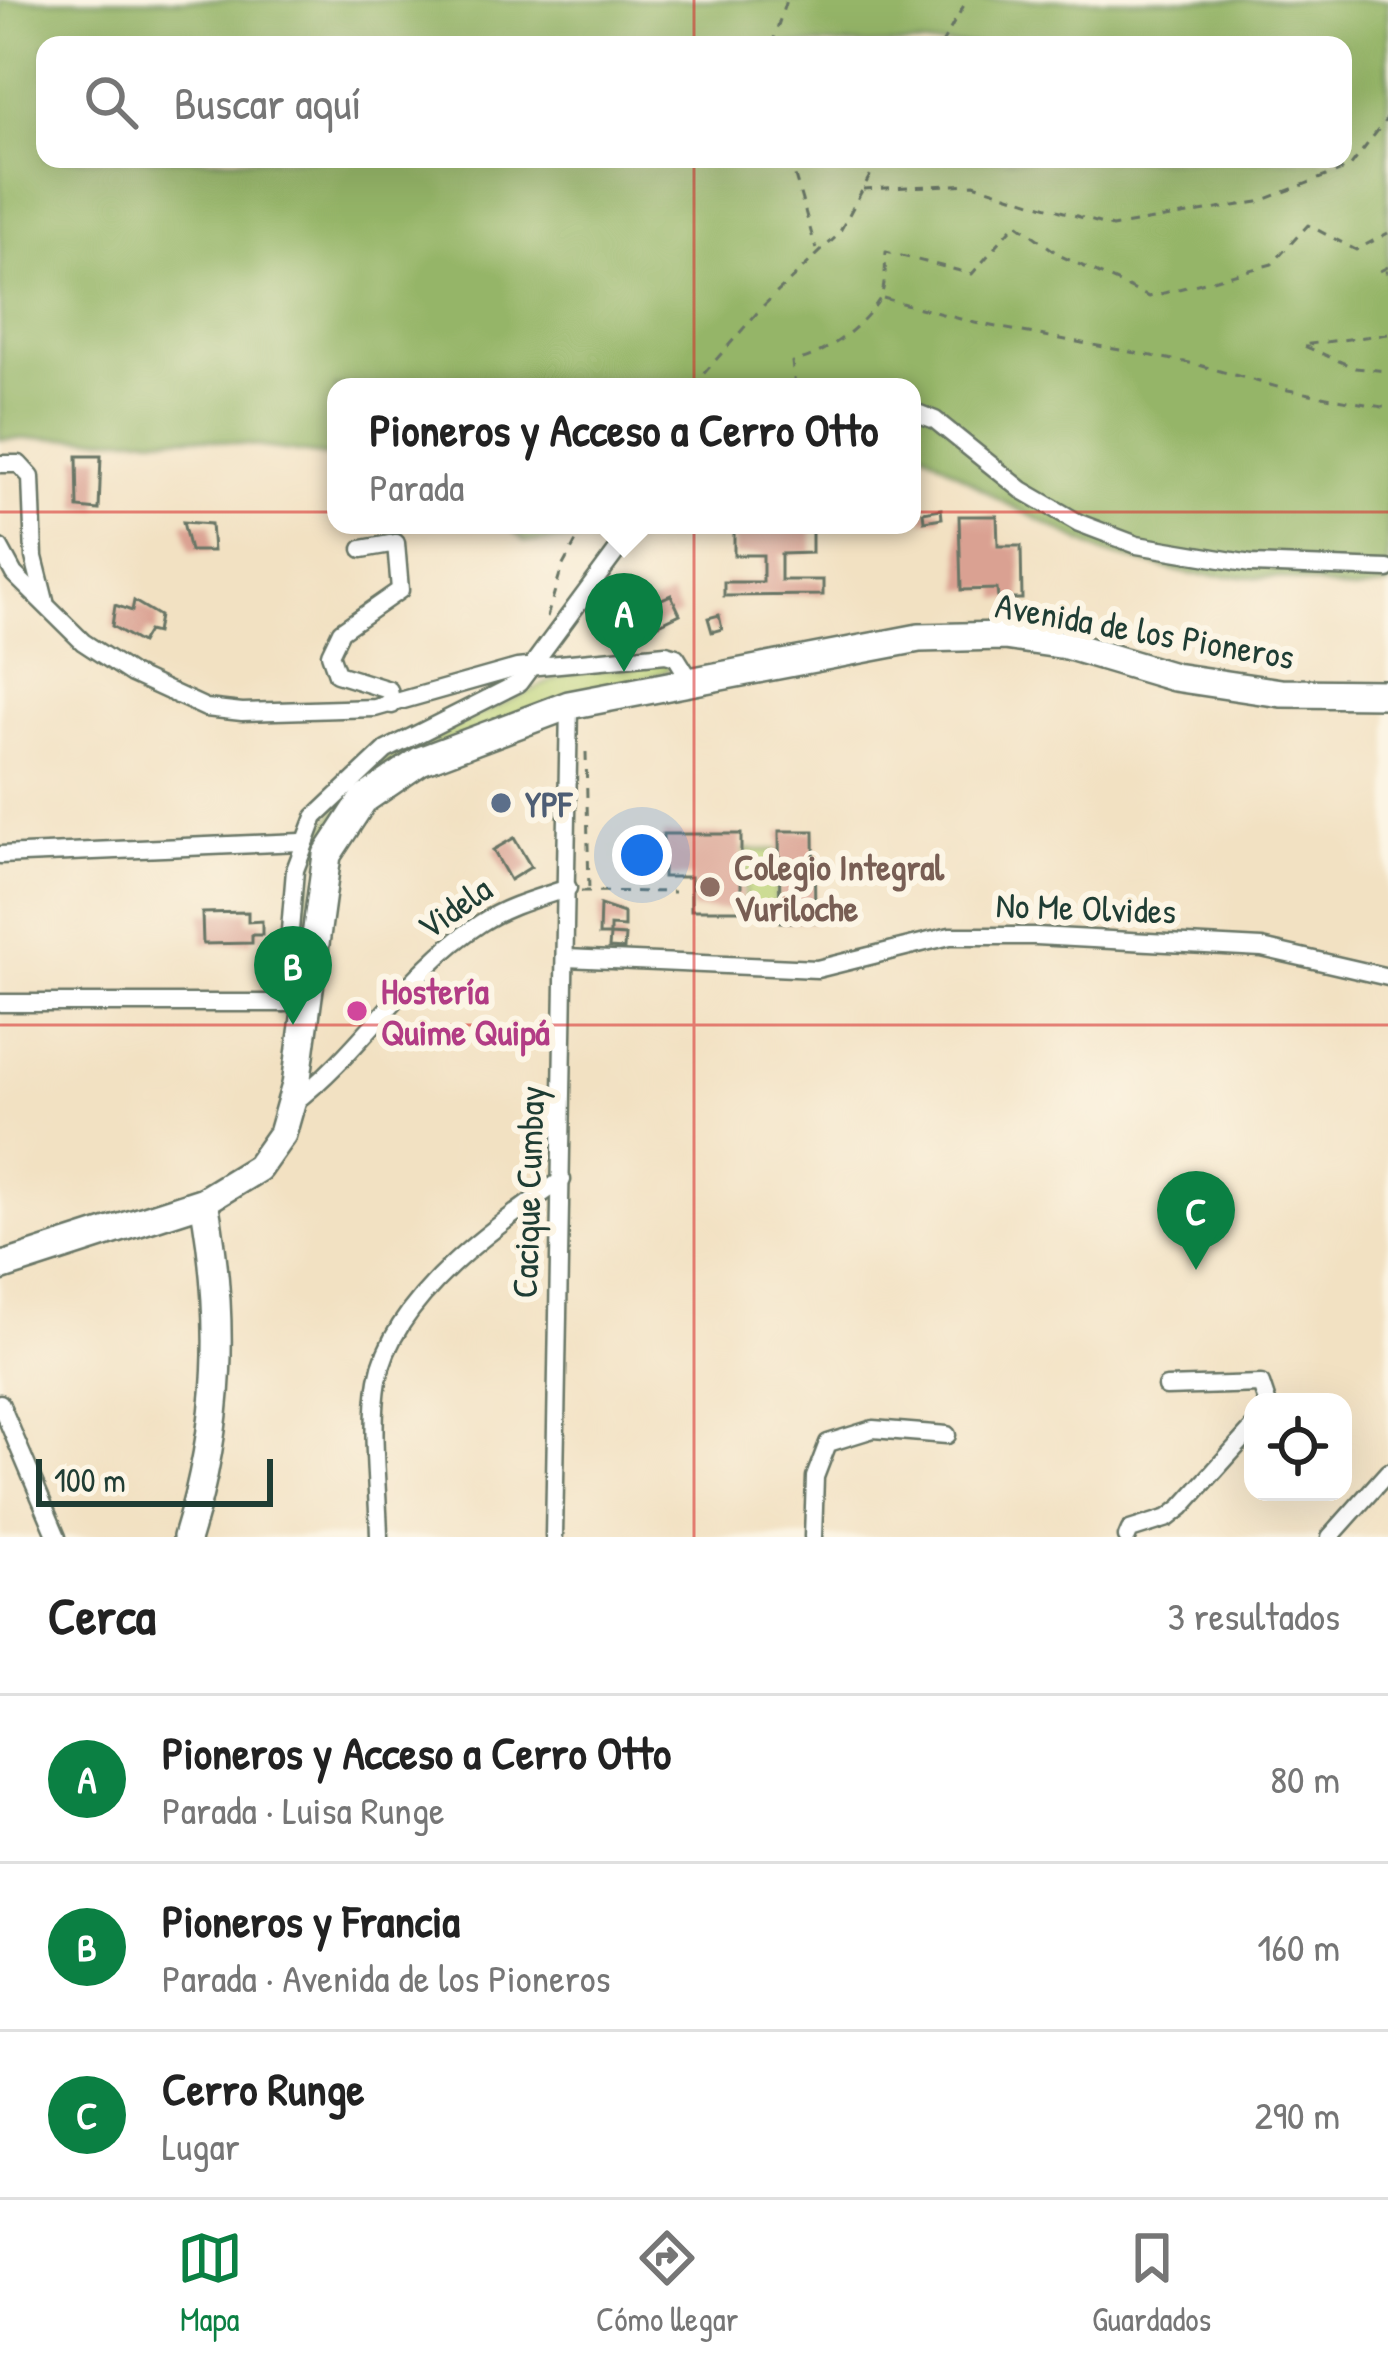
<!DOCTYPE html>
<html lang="es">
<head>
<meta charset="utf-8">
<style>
  body { margin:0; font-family:"Patrick Hand",sans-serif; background:#f2f2f2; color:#222 }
  .controls { position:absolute; right:36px; bottom:36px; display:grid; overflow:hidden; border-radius:24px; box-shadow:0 12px 48px #0002 }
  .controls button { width:108px; height:108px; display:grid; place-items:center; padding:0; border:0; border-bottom:3px solid #e0e0e0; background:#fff; color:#222; font:60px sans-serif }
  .scale { position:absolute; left:36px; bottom:30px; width:237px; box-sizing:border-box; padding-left:12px; border:6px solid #1f3d34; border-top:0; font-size:33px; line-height:42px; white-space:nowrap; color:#1f3d34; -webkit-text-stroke:9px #fcf5e5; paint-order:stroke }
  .you { position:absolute; left:642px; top:855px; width:42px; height:42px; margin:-30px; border:9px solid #fff; border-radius:50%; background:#1a73e8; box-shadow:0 0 0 18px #1a73e833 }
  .badge { display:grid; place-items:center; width:78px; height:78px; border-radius:50%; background:#0b8043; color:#fff; font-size:39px; font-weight:700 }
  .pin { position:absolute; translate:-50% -99px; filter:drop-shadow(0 3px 6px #0008) }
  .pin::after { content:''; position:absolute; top:63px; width:42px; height:36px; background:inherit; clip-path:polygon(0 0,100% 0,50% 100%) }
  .popup { position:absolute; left:327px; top:378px; width:594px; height:156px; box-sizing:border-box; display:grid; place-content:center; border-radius:24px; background:#fff; filter:drop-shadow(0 3px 9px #0005); font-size:39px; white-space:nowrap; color:#767676 }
  .popup b { font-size:45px; color:#222 }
  .popup::after { content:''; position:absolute; left:50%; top:100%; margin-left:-24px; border:24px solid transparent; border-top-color:#fff }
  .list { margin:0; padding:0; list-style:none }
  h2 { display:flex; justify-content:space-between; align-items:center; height:156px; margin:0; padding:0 48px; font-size:51px }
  h2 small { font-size:39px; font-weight:400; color:#767676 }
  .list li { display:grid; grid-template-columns:78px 1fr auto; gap:36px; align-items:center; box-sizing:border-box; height:168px; padding:0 48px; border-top:3px solid #e0e0e0 }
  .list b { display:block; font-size:45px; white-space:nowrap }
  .list p { margin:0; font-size:39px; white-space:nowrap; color:#767676 }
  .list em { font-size:39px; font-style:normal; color:#767676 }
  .icon { flex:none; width:66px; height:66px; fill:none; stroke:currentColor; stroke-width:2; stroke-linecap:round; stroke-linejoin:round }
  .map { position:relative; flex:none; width:1388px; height:1537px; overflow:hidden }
  .search { position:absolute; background:#fff; box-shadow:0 12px 48px #0002; left:36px; right:36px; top:36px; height:132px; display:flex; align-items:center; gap:30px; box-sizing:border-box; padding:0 42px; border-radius:24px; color:#767676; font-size:45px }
  .sheet { height:660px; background:#fff }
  nav { display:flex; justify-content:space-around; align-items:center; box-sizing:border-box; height:168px; border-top:3px solid #e0e0e0; background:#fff; font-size:33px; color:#767676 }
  nav a { display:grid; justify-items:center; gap:6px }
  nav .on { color:#0b8043 }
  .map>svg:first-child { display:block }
</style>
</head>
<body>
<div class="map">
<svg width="1388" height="1537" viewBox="0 0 1388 1537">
  <rect width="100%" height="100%" fill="#fcf5e5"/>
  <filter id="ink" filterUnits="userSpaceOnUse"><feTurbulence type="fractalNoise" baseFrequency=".00833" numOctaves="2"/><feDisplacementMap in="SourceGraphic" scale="24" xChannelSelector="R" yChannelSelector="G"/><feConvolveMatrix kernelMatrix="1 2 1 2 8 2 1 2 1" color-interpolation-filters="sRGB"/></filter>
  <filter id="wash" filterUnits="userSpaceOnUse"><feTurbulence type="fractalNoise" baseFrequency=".004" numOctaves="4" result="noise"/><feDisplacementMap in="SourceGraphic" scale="48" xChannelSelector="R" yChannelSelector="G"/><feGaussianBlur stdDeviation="2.7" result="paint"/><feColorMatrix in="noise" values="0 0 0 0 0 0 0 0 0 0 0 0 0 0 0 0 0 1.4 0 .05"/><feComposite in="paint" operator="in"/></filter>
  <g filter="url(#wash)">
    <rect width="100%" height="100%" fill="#f2e1c2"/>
    <g fill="#bcd377" stroke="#6e8856" stroke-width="3">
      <polygon points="669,662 667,671 417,750 372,776 340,812 313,867 296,993 289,992 304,863 342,798 379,762 567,674"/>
      <polygon points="745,850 776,850 776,909 745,910"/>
    </g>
    <g fill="#95b568" stroke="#5a794e" stroke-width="3" fill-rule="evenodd">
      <path d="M 0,0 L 1388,0 L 1388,586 L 1353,591 L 1280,578 L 1189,574 L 1102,552 L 996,498 L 912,443 L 912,387 L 336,387 L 336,457 L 192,437 L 0,439 ZM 45,45 L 1343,45 L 1343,159 L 45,159 Z"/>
      <polygon points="507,525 669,525 657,538 525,542"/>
    </g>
    <g id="blocks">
      <g fill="#daa192">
        <polygon points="77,456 101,456 99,510 78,508"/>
        <polygon points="941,509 942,518 924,521 923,512"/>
        <polygon points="959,516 997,516 998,546 1021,546 1022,599 998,599 997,589 961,590"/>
        <polygon points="183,522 211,524 213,551 190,551"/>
        <polygon points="734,525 812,525 812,553 781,554 781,580 823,580 823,595 724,596 724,582 763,582 763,555 734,555"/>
        <polygon points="671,595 680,614 653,627 644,607"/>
        <polygon points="134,601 159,616 156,633 148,631 141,643 112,626 115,605 132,611"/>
        <polygon points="719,615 722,629 712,632 708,618"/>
        <polygon points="779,831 814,831 815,922 780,922"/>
        <polygon points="663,834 741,834 741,910 691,910 691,877 663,877"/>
        <polygon points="514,838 531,867 510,880 493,850"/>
        <polygon points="600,905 624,913 624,927 610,926 610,935 625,936 624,949 609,948 610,935 599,935"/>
        <polygon points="248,912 248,922 262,921 262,935 252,935 252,943 203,944 202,913"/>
      </g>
    </g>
  </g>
  <g filter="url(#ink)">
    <use href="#blocks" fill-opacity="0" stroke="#697666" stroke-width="3"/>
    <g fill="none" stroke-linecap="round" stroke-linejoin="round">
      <defs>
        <g id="minor">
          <polyline points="912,411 935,420 1022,490 1079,523 1137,545 1251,564 1388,569"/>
          <polyline points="0,464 19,464 31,477 34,557 45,601"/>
          <polyline points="0,548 14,574 83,642 132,674 206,708 242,712 375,708 517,668 666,654 676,657 689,678"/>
          <polyline points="362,549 396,543 400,590 341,631 330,654 337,674 389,690 392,705"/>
          <polyline points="0,855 301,842"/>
          <polyline points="566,958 817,969 950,936 1036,936 1262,948 1388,977"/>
          <polyline points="0,1003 292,1003"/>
          <polyline points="284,1003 295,870 315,817 386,750 519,683 636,525"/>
          <path d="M 292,1104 C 362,1051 407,971 481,923 C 507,906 538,898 568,888"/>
          <polyline points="1166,1387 1261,1384 1267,1402"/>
          <polyline points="0,1403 57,1537"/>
          <path d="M 379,1537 C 378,1487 370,1429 378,1380 C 392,1298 499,1223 562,1180"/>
          <polyline points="554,1537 569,705"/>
          <polyline points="813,1537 815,1477 828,1443 873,1429 947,1435"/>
          <polyline points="1127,1537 1130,1530 1168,1518 1182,1507 1253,1428"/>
          <polyline points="1330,1537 1388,1472"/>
        </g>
        <g id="primary">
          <polyline points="0,1267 204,1201 258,1168 282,1134 296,1085 327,855 363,800 420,761 569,705 919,638 1004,636 1066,645 1174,677 1281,693 1388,694"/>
          <path d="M 187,1537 C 222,1424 225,1318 204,1201"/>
        </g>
      </defs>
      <use href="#minor" stroke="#697666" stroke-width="21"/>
      <use href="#primary" stroke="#697666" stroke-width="32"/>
      <g stroke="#697666" stroke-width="3" stroke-dasharray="9 9" stroke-linecap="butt">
        <polyline points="772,45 786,0"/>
        <polyline points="941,45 967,0"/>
        <polyline points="790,159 816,249"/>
        <polyline points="863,189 974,184 1112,227 1258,202 1350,167 1388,117"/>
        <polyline points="1388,267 1378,272 1388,272"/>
        <polyline points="883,298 975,323 1195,364 1288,390 1388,408"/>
        <polyline points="1388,334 1302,345 1355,368 1388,371"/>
        <polyline points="692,387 764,305 838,235 879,159"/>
        <path d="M 795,387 L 792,362 C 825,355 860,329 879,300 C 886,289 885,266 886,252 L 972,274 L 1016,223 L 1061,256 L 1149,297 L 1272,264 L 1308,225 L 1356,250 L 1388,233"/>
        <polyline points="547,617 562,567 585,525"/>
        <polyline points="586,752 589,892"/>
        <polyline points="581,891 674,892"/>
      </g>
      <use href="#minor" stroke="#fff" stroke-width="16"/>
      <use href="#primary" stroke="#fff" stroke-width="27"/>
    </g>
  </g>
  <path fill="none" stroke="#d62828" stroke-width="3" stroke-opacity="0.55" d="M 694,0 L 694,45M 694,159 L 694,1537M 0,512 L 1388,512M 0,1025 L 1388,1025"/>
  <circle fill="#5c6f8a" stroke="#fcf5e5" stroke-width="4.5" cx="501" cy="803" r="12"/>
  <circle fill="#8d6e63" stroke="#fcf5e5" stroke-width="4.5" cx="710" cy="887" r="12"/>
  <circle fill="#d1479c" stroke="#fcf5e5" stroke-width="4.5" cx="357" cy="1011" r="12"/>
  <g text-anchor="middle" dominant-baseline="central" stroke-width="12" stroke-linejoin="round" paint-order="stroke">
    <g font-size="36" fill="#1f3d34" stroke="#fcf5e5">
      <text transform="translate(1145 630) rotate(10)">Avenida de los Pioneros</text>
      <text transform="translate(454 907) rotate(-35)">Videla</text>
      <text transform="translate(1086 907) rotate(2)">No Me Olvides</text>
      <text transform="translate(527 1192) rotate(-88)">Cacique Cumbay</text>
    </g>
    <g font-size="36" font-weight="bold" fill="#4e5e75" stroke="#fcf5e5" text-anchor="start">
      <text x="525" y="803">YPF</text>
    </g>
    <g font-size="36" font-weight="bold" fill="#785e54" stroke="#fcf5e5" text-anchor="start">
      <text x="734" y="866">Colegio Integral<tspan x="734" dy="41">Vuriloche</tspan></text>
    </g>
    <g font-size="36" font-weight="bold" fill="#b23c85" stroke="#fcf5e5" text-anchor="start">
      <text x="381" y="990">Hostería<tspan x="381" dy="41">Quime Quipá</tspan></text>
    </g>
  </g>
</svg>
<div class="controls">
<button><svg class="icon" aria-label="locate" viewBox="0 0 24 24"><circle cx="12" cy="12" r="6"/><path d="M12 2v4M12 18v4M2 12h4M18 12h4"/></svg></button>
</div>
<div class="scale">100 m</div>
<div class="you"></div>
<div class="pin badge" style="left:624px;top:672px">A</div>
<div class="popup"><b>Pioneros y Acceso a Cerro Otto</b>Parada</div>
<div class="pin badge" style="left:293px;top:1025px">B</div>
<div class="pin badge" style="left:1196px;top:1270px">C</div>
<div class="search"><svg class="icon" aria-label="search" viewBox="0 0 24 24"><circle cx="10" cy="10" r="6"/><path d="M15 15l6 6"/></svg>Buscar aquí</div>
</div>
<section class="sheet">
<h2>Cerca<small>3 resultados</small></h2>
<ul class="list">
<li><span class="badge">A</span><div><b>Pioneros y Acceso a Cerro Otto</b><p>Parada · Luisa Runge</p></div><em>80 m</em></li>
<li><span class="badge">B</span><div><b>Pioneros y Francia</b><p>Parada · Avenida de los Pioneros</p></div><em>160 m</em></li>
<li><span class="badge">C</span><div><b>Cerro Runge</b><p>Lugar</p></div><em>290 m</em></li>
</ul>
</section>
<nav>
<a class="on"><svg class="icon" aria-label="map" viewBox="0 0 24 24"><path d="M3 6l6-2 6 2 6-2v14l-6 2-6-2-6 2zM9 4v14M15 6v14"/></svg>Mapa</a>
<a><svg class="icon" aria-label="directions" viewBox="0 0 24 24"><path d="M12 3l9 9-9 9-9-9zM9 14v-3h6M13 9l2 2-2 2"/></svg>Cómo llegar</a>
<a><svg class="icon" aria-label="saved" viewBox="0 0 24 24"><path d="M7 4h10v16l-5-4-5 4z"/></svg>Guardados</a>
</nav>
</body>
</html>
